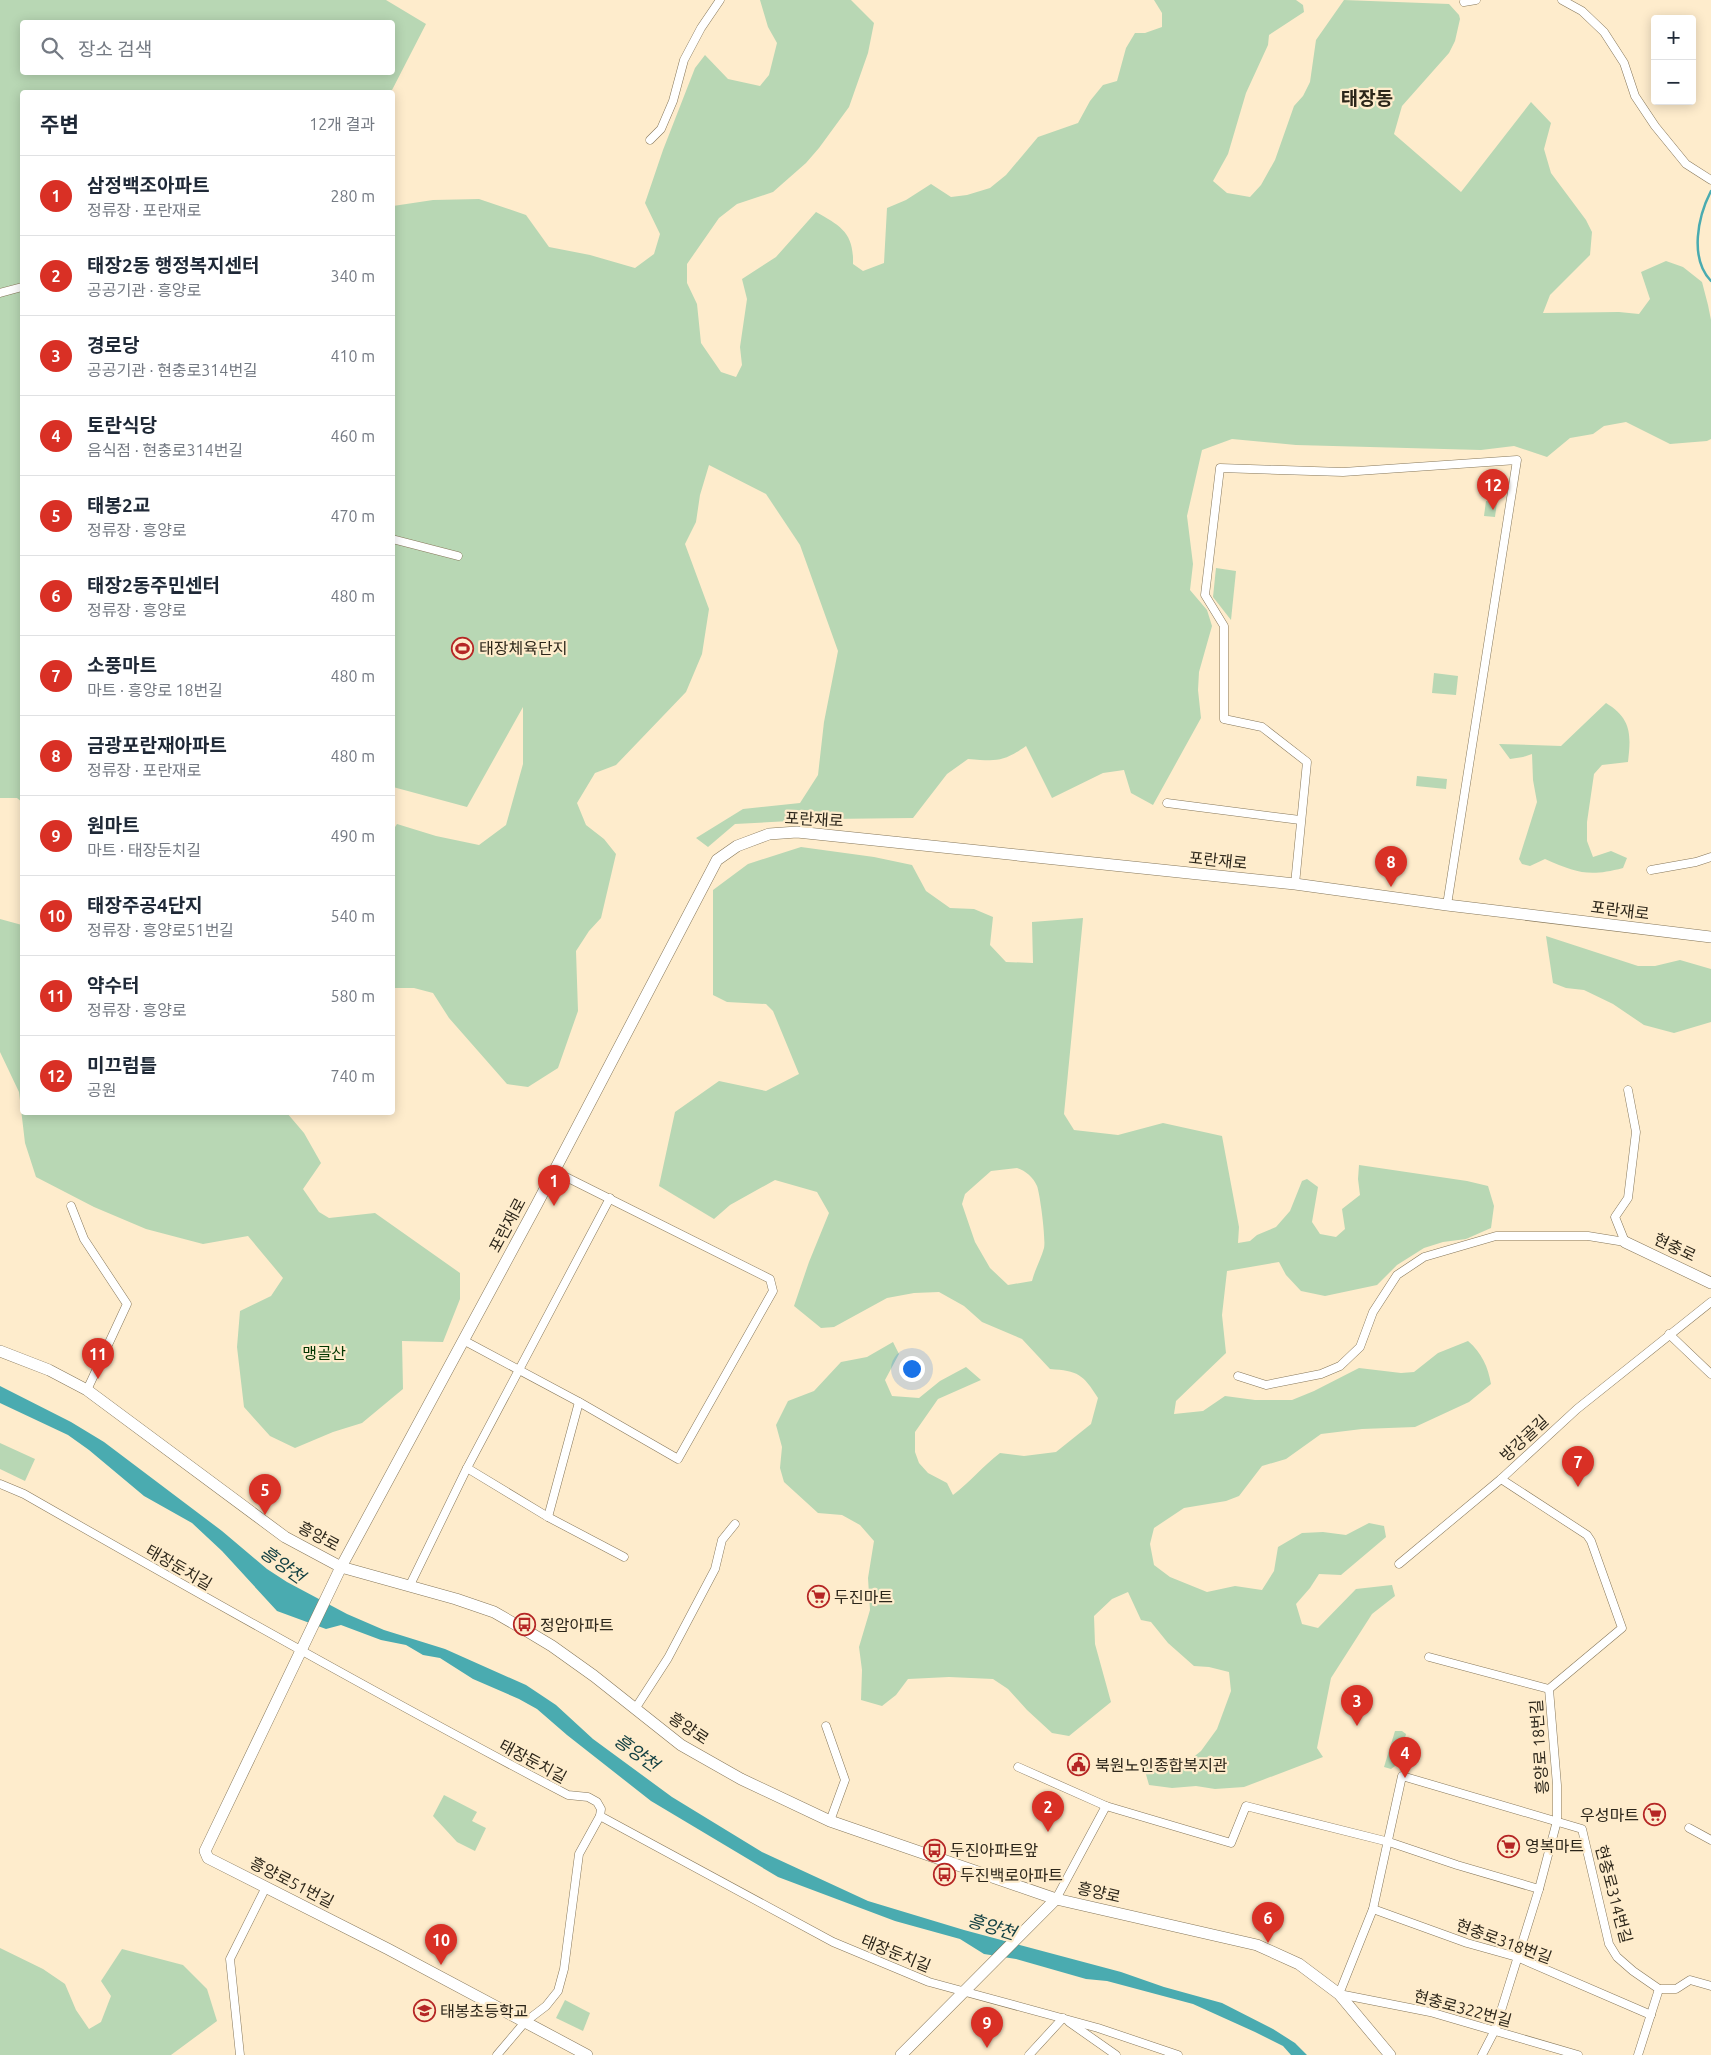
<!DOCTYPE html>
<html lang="ko">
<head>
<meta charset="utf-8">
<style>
  body { margin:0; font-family:Ubuntu,"Noto Sans KR",sans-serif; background:#f2f2f3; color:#1f2937 }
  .controls { position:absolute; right:15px; top:15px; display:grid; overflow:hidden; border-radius:5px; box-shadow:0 2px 12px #0003 }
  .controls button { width:45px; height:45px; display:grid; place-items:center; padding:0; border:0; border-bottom:1px solid #e0e1e3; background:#fff; color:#1f2937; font:25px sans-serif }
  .you { position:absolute; left:911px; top:1368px; width:18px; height:18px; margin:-12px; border:4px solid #fff; border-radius:50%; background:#1a73e8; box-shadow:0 0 0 8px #1a73e833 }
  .badge { display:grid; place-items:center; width:32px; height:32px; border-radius:50%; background:#d93025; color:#fff; font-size:16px; font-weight:700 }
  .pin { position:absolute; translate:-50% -41px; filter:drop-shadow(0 1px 2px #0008) }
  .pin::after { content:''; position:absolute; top:26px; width:18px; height:15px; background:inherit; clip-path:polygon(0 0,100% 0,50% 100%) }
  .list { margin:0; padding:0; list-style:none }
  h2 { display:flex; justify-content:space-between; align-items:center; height:65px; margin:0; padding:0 20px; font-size:21px }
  h2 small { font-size:16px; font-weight:400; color:#747a83 }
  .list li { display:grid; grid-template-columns:32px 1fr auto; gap:15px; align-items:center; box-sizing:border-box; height:80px; padding:0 20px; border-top:1px solid #e0e1e3 }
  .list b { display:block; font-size:19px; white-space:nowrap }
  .list p { margin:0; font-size:16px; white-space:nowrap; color:#747a83 }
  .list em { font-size:16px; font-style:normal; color:#747a83 }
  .icon { flex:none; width:28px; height:28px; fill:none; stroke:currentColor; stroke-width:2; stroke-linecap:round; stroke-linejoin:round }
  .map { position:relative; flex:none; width:1711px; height:2055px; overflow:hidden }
  .search { position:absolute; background:#fff; box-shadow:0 2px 12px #0003; left:20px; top:20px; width:375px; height:55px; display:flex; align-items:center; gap:12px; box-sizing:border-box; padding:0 18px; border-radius:5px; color:#747a83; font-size:19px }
  .panel { position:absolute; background:#fff; box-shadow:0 2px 12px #0003; left:20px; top:90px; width:375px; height:1025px; border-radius:5px }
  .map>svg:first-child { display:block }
</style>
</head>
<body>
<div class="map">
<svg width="1711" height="2055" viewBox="0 0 1711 2055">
  <rect width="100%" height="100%" fill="#feeccc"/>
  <g fill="#b8d7b4" fill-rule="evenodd">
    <path d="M 0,0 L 386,0 L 426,24 L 391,92 L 22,92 L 22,802 L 17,798 L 0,798 ZM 22,22 L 392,22 L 392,72 L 22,72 Z"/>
    <path d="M 760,0 L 851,0 L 874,23 L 868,53 L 849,107 L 819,148 L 806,163 L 773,192 L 737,204 L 719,218 L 687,264 L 687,283 L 697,304 L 701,343 L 721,372 L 736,377 L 742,365 L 740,347 L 747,299 L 742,279 L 776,257 L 816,212 C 841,226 854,233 853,264 L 863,271 L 884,263 L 887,208 L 906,200 L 931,184 L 951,197 L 967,195 L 990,188 L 1006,175 L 1038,137 L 1078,123 L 1090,101 L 1103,85 L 1117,81 L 1126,48 L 1135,33 L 1145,33 L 1162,27 L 1162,13 L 1154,0 L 1296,0 L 1303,5 L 1304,12 L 1269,35 L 1268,45 L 1246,93 L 1228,154 L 1213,181 L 1227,193 L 1250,197 L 1261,185 L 1275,160 L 1294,106 L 1303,96 L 1310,82 L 1316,40 L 1344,0 L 1449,4 L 1459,15 L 1460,19 L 1455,41 L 1449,53 L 1402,106 L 1394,134 L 1461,192 L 1531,102 L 1551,123 L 1544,149 L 1551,173 L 1586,220 L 1592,232 L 1590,255 L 1550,295 L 1543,313 L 1619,312 L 1639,314 L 1650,299 L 1641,272 L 1666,261 L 1683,267 L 1702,282 L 1708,305 L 1711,320 L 1711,439 L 1707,441 L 1670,444 L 1626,422 L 1604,426 L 1593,434 L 1570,438 L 1547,457 L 1514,446 L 1481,450 L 1296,445 L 1232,439 L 1202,450 L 1187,516 L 1193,564 L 1190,590 L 1207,610 L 1212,626 L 1199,672 L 1198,690 L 1201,718 L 1153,805 L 1131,793 L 1124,770 L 1103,773 L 1052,798 L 1026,746 C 1002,763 996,761 968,759 L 947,774 L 913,818 L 828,819 L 735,824 L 708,847 L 696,838 L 743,809 L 800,803 L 818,775 L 824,722 L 838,651 L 800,545 L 766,494 L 709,465 L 700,495 L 696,522 L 685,544 L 709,609 L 702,654 L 686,692 L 616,765 L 595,773 L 577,803 L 586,825 L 604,839 L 616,854 L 601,918 L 589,931 L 576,951 L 578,1011 L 558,1068 L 528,1087 L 507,1084 L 449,1018 L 433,993 L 414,988 L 392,988 L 393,830 L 397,824 L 436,836 L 479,845 L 506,825 L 523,764 L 523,707 L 467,807 L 393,787 L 393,206 L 433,200 L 479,199 L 526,215 L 549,247 L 590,255 L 635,268 L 654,254 L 660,234 L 645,203 L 663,150 L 695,68 L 705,55 L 728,79 L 760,86 L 769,75 L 777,43 L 768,27 Z"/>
    <polygon points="1486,501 1497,502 1495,517 1484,516"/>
    <polygon points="1216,568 1236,571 1231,620 1213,597"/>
    <polygon points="1434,673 1458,676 1456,695 1432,693"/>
    <path d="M 1606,703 C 1632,719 1631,735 1628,762 L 1602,765 L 1594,774 L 1587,822 L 1587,841 L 1593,857 L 1611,851 L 1627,858 L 1623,868 C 1589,877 1577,873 1545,859 L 1530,866 L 1522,864 L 1519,859 L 1537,802 L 1533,780 L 1532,754 L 1523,757 L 1510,759 L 1499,744 L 1561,746 Z"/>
    <polygon points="1417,776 1447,779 1446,789 1416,786"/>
    <path d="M 801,847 L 874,857 L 912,865 L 926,891 L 950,908 L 974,909 L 993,917 L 990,945 L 1006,962 L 1033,963 L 1032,922 L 1083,918 L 1064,1114 L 1074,1130 L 1118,1135 L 1163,1123 L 1222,1136 L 1239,1227 L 1238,1243 L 1250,1241 L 1257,1235 L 1276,1227 L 1290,1211 L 1302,1181 L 1307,1179 L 1318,1187 L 1312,1222 L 1320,1234 L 1336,1237 L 1345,1229 L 1342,1209 L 1360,1195 L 1358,1179 L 1359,1165 L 1467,1181 L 1488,1186 L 1494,1206 L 1491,1228 L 1466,1239 L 1443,1242 L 1424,1248 L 1397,1265 L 1377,1285 L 1325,1296 L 1301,1291 L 1286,1275 L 1279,1262 L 1227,1271 L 1222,1315 L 1226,1353 L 1176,1401 L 1174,1414 L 1203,1411 L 1225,1396 L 1255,1400 L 1292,1400 L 1314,1391 L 1359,1368 L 1401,1373 L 1414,1372 L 1438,1353 L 1468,1341 C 1482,1353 1488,1367 1491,1384 L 1469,1402 L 1415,1427 L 1362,1429 L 1321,1434 L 1286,1459 L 1262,1466 L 1239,1496 L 1226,1501 L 1184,1508 L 1154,1528 L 1150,1544 L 1154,1565 L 1170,1577 L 1207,1592 L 1235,1586 L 1262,1590 L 1274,1571 L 1278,1547 L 1302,1533 L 1323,1532 L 1346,1535 L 1369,1523 L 1384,1526 L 1386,1537 L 1341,1575 L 1319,1574 L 1310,1588 L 1296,1604 L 1302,1624 L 1318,1628 L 1356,1589 L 1392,1585 L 1395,1596 L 1372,1614 L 1331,1678 L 1317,1748 L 1323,1757 L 1244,1787 L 1215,1789 L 1196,1786 L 1172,1788 L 1149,1785 L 1143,1764 L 1151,1759 L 1163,1768 L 1174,1771 L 1186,1763 L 1201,1751 L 1217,1729 L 1231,1691 L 1229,1672 L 1209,1667 L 1194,1666 L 1168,1643 L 1151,1622 L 1141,1620 L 1128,1592 L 1112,1599 L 1094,1616 L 1095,1644 L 1111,1702 L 1069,1736 L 1052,1733 L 1027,1710 L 1008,1689 L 993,1679 L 949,1677 L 908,1679 L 896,1695 L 882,1706 L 861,1700 L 862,1670 L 859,1647 L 870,1610 L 868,1578 L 874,1541 L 860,1525 L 842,1515 L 818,1513 L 784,1482 L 780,1468 L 782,1447 L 776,1425 L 788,1401 L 814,1391 L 841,1362 L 867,1357 L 893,1342 L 899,1354 L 885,1380 L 892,1396 L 919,1398 L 940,1381 L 966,1367 L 981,1380 L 938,1399 L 915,1432 L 915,1452 L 919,1463 L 928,1473 L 947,1483 L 953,1495 C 970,1482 983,1466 1000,1453 L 1024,1456 L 1056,1452 L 1091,1424 L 1098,1398 C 1083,1374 1078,1371 1050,1369 L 1022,1339 L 982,1322 L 964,1306 L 939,1292 L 914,1293 L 887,1298 L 834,1327 L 821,1328 L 794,1306 L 809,1262 L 829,1213 L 817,1192 L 775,1180 L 730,1205 L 714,1219 L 659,1186 L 675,1112 L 719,1081 L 766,1091 L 799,1074 L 773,1011 L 766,1004 L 727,1002 L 713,995 L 713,890 L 748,864 ZM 1017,1168 C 1026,1171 1033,1177 1037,1186 C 1040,1194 1046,1239 1044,1248 C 1041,1259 1035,1269 1032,1281 L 1008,1285 L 990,1268 L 975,1242 L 962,1204 L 965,1194 L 991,1171 Z"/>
    <polygon points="0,919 22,925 22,1112 287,1113 304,1133 321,1163 303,1189 319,1212 329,1218 375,1213 460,1273 460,1299 443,1342 402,1341 403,1389 362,1423 333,1432 295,1448 270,1436 244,1407 237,1347 240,1311 271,1296 283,1278 248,1236 203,1244 146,1229 94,1207 36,1177 25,1143 19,1092 0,1052"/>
    <polygon points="1546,936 1638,966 1655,966 1680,960 1711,969 1711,1022 1674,1033 1644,1025 1613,1004 1584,990 1566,988 1553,983"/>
    <polygon points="0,1443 35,1459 25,1481 0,1469"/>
    <polygon points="1395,1731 1402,1731 1406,1734 1398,1764 1391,1769 1384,1767"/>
    <polygon points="444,1795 477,1812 472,1821 486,1828 475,1851 457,1842 433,1816"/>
    <polygon points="0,1948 43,1969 65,1984 76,2010 89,2029 101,2022 111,1996 101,1981 122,1949 183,1965 207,1989 217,2021 171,2055 0,2055"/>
    <polygon points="565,2000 590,2013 583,2031 556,2018"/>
  </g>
  <polygon fill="#4aabb0" points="0,1386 71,1422 104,1442 222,1531 267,1569 287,1582 347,1614 384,1630 445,1649 526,1685 556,1705 593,1739 672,1797 762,1852 868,1901 964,1930 1121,1972 1164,1987 1222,2003 1273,2029 1295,2043 1307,2055 1291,2055 1283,2046 1255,2032 1193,2004 1107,1981 1086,1979 1016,1959 984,1954 960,1939 895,1921 778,1877 651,1801 567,1735 537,1709 519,1699 473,1679 440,1658 423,1655 406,1645 381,1640 341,1625 326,1629 277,1611 222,1551 192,1523 144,1496 89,1450 68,1435 0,1403"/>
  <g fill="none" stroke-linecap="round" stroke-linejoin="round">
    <path stroke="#4aabb0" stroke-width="2.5" d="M 1711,191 C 1698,216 1689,258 1711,281"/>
    <defs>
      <g id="street">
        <polyline points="1562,0 1582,11 1604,32 1624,63 1635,96 1655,126 1686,164 1711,180"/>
        <polyline points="1464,2 1476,0"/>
        <polyline points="650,140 661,129 673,101 684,60 701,28 720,0"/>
        <polyline points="0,293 22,287"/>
        <polyline points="392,539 458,556"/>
        <polyline points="1167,803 1300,820"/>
        <polyline points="1651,870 1696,862 1711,857"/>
        <polyline points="1295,884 1307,762 1262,727 1224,719 1224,626 1205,595 1220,468 1343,472 1517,460 1447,905"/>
        <polyline points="71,1206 84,1239 127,1304 87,1390"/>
        <polyline points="1625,1242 1615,1217 1628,1198 1636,1132 1628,1090"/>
        <polyline points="1669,1334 1711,1374"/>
        <polyline points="463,1340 579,1402 678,1459 773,1291 770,1279 554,1171"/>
        <polyline points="1238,1376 1266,1385 1321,1374 1340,1366 1360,1347 1373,1312 1397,1275 1424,1257 1496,1236 1588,1236 1625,1242"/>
        <polyline points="467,1468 548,1517 624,1557"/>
        <polyline points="1501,1479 1587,1535 1591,1541 1622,1628 1549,1689"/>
        <path d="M 0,1484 L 24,1494 C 204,1597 385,1699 568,1795 L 588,1797 L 597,1802 L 601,1809 L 600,1816 L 579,1854 L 564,1969 L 558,1991 L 546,2006 L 525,2022 L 497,2055"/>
        <polyline points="548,1517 579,1402"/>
        <polyline points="1399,1564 1501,1479 1577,1409 1711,1302"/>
        <polyline points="410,1585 467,1468 610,1198"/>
        <polyline points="1429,1657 1549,1689"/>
        <polyline points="635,1709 668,1658 715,1569 722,1540 735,1524"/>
        <polyline points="826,1726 845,1780 830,1821"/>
        <polyline points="1018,1767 1106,1806"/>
        <polyline points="600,1816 833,1942 929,1982 1098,2028 1178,2055"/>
        <polyline points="1689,1828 1711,1840"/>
        <polyline points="1056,1899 1106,1806 1231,1843 1246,1806 1389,1842 1457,1865 1539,1889"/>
        <polyline points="1373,1909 1467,1943 1517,1957 1651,2015"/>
        <polyline points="1069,2022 1116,2055"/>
        <polyline points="240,2055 230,1959 266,1887"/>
        <polyline points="1029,2055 1063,2018"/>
        <polyline points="1482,2055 1495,2030 1539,1889 1557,1821 1557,1785 1549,1689"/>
        <polyline points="1578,2055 1430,2012 1339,1994 1373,1909 1402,1776 1582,1829 1609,1944 1617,1957 1633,1971 1659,1989 1676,1989 1690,1980 1711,1986"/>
        <polyline points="1638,2055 1659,1989"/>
      </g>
      <g id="secondary">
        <polyline points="1625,1242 1711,1283"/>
        <polyline points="0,1351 49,1370 87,1390 285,1537 341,1567 456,1599 494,1612 527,1631 552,1646 594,1676 681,1745 741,1779 830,1821 1056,1899 1257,1945 1299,1964 1339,1994 1390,2055"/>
        <polyline points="587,2055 388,1949 208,1858 205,1851 341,1567 537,1204 717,860 737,846 769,834 797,832 1295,884 1447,905 1711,937"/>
        <polyline points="901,2055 1056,1899"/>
      </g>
    </defs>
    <use href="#street" stroke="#86775a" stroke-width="9"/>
    <use href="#secondary" stroke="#86775a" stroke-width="12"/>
    <use href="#street" stroke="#fff" stroke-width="8"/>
    <use href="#secondary" stroke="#fff" stroke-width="11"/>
  </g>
  <defs>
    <symbol id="stadium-ring" viewBox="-11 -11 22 22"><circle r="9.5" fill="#feeccc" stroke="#b52625" stroke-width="1.5"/><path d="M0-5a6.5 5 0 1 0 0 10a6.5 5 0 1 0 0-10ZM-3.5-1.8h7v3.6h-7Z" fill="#b52625"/></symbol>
    <symbol id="supermarket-ring" viewBox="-11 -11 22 22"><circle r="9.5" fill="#feeccc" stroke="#b52625" stroke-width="1.5"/><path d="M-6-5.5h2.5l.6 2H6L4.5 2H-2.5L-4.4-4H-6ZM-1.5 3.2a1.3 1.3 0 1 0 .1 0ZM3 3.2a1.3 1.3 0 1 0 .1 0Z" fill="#b52625"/></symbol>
    <symbol id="bus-ring" viewBox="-11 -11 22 22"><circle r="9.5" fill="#feeccc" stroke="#b52625" stroke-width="1.5"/><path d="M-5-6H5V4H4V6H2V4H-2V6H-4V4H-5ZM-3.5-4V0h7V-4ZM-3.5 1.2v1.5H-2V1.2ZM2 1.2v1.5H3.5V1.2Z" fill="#b52625"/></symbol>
    <symbol id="civic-ring" viewBox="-11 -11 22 22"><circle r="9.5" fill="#feeccc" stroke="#b52625" stroke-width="1.5"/><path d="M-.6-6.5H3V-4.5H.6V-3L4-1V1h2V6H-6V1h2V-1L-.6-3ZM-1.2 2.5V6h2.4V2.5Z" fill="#b52625"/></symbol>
    <symbol id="school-ring" viewBox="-11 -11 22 22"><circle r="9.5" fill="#feeccc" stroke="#b52625" stroke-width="1.5"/><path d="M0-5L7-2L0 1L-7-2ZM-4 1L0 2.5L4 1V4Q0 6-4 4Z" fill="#b52625"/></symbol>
  </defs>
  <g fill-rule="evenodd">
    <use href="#stadium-ring" x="450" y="636" width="25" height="25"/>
    <use href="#supermarket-ring" x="806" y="1584" width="25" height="25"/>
    <use href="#bus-ring" x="512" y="1612" width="25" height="25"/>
    <use href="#civic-ring" x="1066" y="1752" width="25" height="25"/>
    <use href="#supermarket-ring" x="1642" y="1802" width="25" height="25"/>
    <use href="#supermarket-ring" x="1496" y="1834" width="25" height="25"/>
    <use href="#bus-ring" x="922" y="1838" width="25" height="25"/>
    <use href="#bus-ring" x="932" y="1862" width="25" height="25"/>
    <use href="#school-ring" x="412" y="1998" width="25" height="25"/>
  </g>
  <g text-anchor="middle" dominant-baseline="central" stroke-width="4.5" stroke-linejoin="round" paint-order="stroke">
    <g font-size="16" fill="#2c261a" stroke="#feeccc" text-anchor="start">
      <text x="479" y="648">태장체육단지</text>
      <text x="834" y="1597">두진마트</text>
      <text x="540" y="1625">정암아파트</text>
      <text x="1095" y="1765">북원노인종합복지관</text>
      <text x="1639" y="1815" text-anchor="end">우성마트</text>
      <text x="1525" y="1846">영복마트</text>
      <text x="950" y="1850">두진아파트앞</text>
      <text x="960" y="1875">두진백로아파트</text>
      <text x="440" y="2011">태봉초등학교</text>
    </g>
    <g font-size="16" fill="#2c261a" stroke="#feeccc">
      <text transform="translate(814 819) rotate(3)">포란재로</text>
      <text transform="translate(1218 860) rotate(6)">포란재로</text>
      <text transform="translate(1620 910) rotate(7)">포란재로</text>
      <text transform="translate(507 1225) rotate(-62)">포란재로</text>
      <text transform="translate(1675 1247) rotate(25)">현충로</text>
      <text transform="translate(1524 1438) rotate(-43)">방강골길</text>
      <text transform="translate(319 1536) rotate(28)">흥양로</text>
      <text transform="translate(179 1567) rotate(30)">태장둔치길</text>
      <text transform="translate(689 1728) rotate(34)">흥양로</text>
      <text transform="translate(1539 1747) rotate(-94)">흥양로 18번길</text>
      <text transform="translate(533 1761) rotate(28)">태장둔치길</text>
      <text transform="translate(292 1882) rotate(27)">흥양로51번길</text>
      <text transform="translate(1099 1892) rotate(13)">흥양로</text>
      <text transform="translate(1614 1894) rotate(75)">현충로314번길</text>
      <text transform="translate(1504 1941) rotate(20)">현충로318번길</text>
      <text transform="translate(896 1953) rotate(22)">태장둔치길</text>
      <text transform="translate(1463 2008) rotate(15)">현충로322번길</text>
    </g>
    <g font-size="16" fill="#023601" stroke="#feeccc">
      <text x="324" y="1353">맹골산</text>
    </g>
    <g font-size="18" font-style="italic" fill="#144143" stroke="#feeccc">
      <text transform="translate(283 1564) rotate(36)">흥양천</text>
      <text transform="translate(637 1752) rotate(36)">흥양천</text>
      <text transform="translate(992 1926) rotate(17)">흥양천</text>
    </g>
    <g font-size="19" font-weight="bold" fill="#2c261a" stroke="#feeccc">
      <text x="1367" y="98">태장동</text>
    </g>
  </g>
</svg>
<div class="controls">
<button>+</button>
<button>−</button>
</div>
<div class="you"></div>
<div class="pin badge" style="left:554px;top:1206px">1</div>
<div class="pin badge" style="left:1048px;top:1832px">2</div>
<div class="pin badge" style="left:1357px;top:1726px">3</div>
<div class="pin badge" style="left:1405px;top:1778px">4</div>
<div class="pin badge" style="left:265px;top:1515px">5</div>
<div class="pin badge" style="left:1268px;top:1943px">6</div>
<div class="pin badge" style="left:1578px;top:1487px">7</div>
<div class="pin badge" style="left:1391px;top:887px">8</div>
<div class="pin badge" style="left:987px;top:2048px">9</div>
<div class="pin badge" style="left:441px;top:1965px">10</div>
<div class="pin badge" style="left:98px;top:1379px">11</div>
<div class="pin badge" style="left:1493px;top:510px">12</div>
<div class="search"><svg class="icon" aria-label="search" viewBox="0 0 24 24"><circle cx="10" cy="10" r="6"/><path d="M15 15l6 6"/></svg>장소 검색</div>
<section class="panel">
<h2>주변<small>12개 결과</small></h2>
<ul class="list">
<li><span class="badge">1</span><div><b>삼정백조아파트</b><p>정류장 · 포란재로</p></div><em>280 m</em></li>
<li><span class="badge">2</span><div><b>태장2동 행정복지센터</b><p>공공기관 · 흥양로</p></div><em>340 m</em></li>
<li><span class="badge">3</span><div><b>경로당</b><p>공공기관 · 현충로314번길</p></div><em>410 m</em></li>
<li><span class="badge">4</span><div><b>토란식당</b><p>음식점 · 현충로314번길</p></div><em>460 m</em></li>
<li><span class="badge">5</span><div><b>태봉2교</b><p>정류장 · 흥양로</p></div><em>470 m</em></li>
<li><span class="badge">6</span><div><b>태장2동주민센터</b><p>정류장 · 흥양로</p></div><em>480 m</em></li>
<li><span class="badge">7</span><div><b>소풍마트</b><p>마트 · 흥양로 18번길</p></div><em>480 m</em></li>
<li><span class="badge">8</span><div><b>금광포란재아파트</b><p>정류장 · 포란재로</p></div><em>480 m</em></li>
<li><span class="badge">9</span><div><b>원마트</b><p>마트 · 태장둔치길</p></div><em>490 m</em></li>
<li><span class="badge">10</span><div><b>태장주공4단지</b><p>정류장 · 흥양로51번길</p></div><em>540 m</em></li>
<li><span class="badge">11</span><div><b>약수터</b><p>정류장 · 흥양로</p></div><em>580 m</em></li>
<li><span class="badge">12</span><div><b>미끄럼틀</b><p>공원</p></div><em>740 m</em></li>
</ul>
</section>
</div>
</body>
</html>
